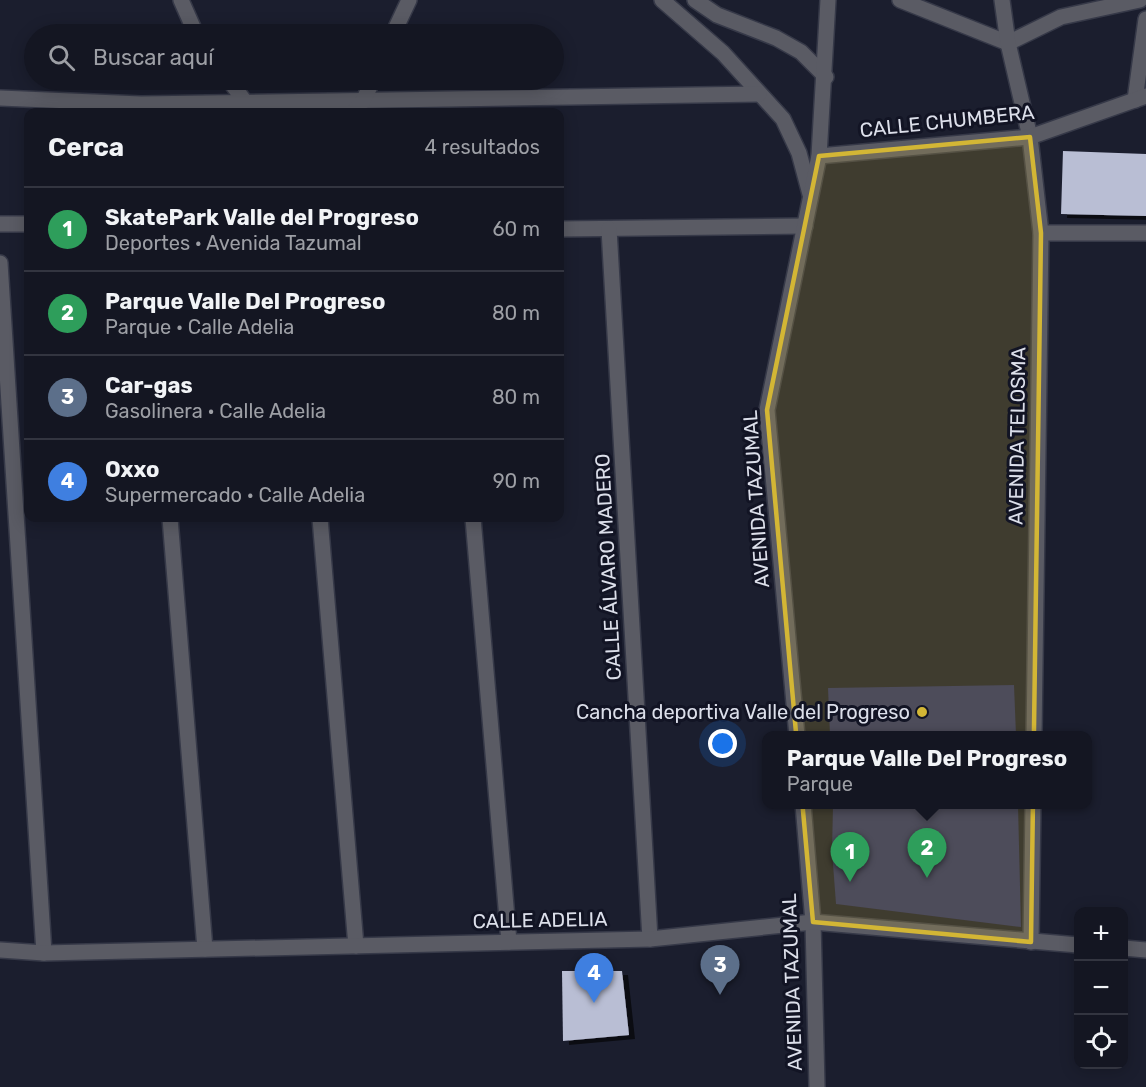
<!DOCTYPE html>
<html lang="es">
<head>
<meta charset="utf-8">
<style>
  body { margin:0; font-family:Rubik,sans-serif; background:#1d1f2a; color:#f1f3f6 }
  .controls { position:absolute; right:18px; bottom:18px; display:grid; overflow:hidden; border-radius:12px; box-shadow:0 3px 15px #0003 }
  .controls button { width:54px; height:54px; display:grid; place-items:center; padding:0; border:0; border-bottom:2px solid #333540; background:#141622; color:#f1f3f6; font:30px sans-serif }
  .you { position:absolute; left:723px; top:744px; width:21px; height:21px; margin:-15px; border:4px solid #fff; border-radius:50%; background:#1a73e8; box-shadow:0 0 0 9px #1a73e833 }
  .badge { display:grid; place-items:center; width:39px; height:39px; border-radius:50%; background:#d3b635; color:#fff; font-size:20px; font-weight:700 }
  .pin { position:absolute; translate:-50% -50px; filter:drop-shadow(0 2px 3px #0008) }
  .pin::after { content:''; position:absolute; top:32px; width:21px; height:18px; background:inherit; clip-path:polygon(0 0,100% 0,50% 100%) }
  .popup { position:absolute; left:762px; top:731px; width:330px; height:78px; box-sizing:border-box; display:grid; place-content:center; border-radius:12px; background:#141622; filter:drop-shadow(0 2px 4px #0005); font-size:20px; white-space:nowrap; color:#9d9fa5 }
  .popup b { font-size:22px; color:#f1f3f6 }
  .popup::after { content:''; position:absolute; left:50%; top:100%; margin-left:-12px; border:12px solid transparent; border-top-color:#141622 }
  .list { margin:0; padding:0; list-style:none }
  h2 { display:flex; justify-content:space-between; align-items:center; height:78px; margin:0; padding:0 24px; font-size:26px }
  h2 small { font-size:20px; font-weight:400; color:#9d9fa5 }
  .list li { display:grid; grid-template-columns:39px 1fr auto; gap:18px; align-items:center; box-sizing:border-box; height:84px; padding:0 24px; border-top:2px solid #333540 }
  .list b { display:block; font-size:22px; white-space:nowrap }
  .list p { margin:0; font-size:20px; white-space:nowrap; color:#9d9fa5 }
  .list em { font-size:20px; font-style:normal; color:#9d9fa5 }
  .icon { flex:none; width:33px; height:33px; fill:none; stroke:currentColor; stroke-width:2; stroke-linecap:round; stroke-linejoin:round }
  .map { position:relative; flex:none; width:1146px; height:1087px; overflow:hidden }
  .search { position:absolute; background:#141622; box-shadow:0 3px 15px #0003; left:24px; top:24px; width:540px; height:66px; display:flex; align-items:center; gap:15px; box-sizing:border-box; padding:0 21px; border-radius:33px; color:#9d9fa5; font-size:22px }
  .panel { position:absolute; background:#141622; box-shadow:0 3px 15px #0003; left:24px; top:108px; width:540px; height:414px; border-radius:12px }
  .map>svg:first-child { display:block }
</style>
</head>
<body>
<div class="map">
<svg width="1146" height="1087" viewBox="0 0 1146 1087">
  <defs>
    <filter id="shadow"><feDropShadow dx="6" dy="4" stdDeviation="0" flood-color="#0009"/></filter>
  </defs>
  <rect width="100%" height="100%" fill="#1b1e2e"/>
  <g fill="#2c3263">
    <polygon points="1014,685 1016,735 830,735 828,688"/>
    <polygon points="833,805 1018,805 1021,927 836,904 832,851"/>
  </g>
  <g fill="#b9bed4" filter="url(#shadow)">
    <polygon points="1063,151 1146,154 1146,216 1061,214"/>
    <polygon points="562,971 622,971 629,1035 563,1041"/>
  </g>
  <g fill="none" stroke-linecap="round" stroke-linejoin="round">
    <defs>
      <g id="minor">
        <polyline points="181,0 196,34"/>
        <polyline points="662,0 723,53 783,119 799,153 810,194"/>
        <polyline points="695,0 717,15 776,38 801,52 826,77"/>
        <polyline points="900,0 1008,43 1061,17 1140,0"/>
        <polyline points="1002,0 1008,43 1030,137 1041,233 1034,736"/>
        <polyline points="393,34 409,0"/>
        <polyline points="229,80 246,103"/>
        <polyline points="0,98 141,104 759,94"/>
        <polyline points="1135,100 1146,19"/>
        <polyline points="353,112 363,101 373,80"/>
        <polyline points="819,156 1030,137 1146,96"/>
        <polyline points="0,224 28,224"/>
        <polyline points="560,229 805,226"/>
        <polyline points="609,229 650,939"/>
        <polyline points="1041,233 1146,233"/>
        <polyline points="0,263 44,953"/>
        <polyline points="170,518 205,949"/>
        <polyline points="320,518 356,946"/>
        <polyline points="473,518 509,942"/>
        <polyline points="797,736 767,410 819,156 828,0"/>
        <polyline points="803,804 813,922 817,1087"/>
        <polyline points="1031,942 1033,804"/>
        <polyline points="1124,948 1146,950"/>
        <polyline points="0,950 44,953 650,939 813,922 1078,945"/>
      </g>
    </defs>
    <use href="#minor" stroke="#363948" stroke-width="18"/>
    <use href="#minor" stroke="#5a5b64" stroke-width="15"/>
  </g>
  <path fill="#d3b635" fill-opacity="0.2" stroke="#d3b635" stroke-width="4.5" stroke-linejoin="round" d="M 1030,137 L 1041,233 L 1031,942 L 813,922 L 767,410 L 819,156 Z"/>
  <circle fill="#d3b635" stroke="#121424" stroke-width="2" cx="922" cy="712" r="6"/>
  <g text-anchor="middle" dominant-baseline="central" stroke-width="6" stroke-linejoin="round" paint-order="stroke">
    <g font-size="20" fill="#dcdfea" stroke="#121424">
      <text transform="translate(947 121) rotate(-6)">CALLE CHUMBERA</text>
      <text transform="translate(1017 436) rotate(-89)">AVENIDA TELOSMA</text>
      <text transform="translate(756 499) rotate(-94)">AVENIDA TAZUMAL</text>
      <text transform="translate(608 567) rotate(-93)">CALLE ÁLVARO MADERO</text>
      <text transform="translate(540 920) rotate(-1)">CALLE ADELIA</text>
      <text transform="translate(792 982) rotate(-92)">AVENIDA TAZUMAL</text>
    </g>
    <g font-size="20" fill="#dcdfea" stroke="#121424" text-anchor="end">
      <text x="910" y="712">Cancha deportiva Valle del Progreso</text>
    </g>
  </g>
</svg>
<div class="controls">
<button>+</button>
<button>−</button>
<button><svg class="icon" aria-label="locate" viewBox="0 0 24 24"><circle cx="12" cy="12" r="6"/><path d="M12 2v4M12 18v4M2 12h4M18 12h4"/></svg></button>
</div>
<div class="you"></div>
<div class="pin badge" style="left:850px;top:882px;background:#2e9e5b">1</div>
<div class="pin badge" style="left:927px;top:878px;background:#2e9e5b">2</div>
<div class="popup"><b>Parque Valle Del Progreso</b>Parque</div>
<div class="pin badge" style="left:720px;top:995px;background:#5c6f8a">3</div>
<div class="pin badge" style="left:594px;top:1003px;background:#3f7fe0">4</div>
<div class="search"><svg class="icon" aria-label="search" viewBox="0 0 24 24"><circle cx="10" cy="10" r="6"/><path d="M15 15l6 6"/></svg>Buscar aquí</div>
<section class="panel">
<h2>Cerca<small>4 resultados</small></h2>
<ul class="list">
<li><span class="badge" style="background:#2e9e5b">1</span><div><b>SkatePark Valle del Progreso</b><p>Deportes · Avenida Tazumal</p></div><em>60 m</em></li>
<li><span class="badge" style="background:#2e9e5b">2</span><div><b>Parque Valle Del Progreso</b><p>Parque · Calle Adelia</p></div><em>80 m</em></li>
<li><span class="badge" style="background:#5c6f8a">3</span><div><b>Car-gas</b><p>Gasolinera · Calle Adelia</p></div><em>80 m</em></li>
<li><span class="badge" style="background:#3f7fe0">4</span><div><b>Oxxo</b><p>Supermercado · Calle Adelia</p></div><em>90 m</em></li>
</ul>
</section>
</div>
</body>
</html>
